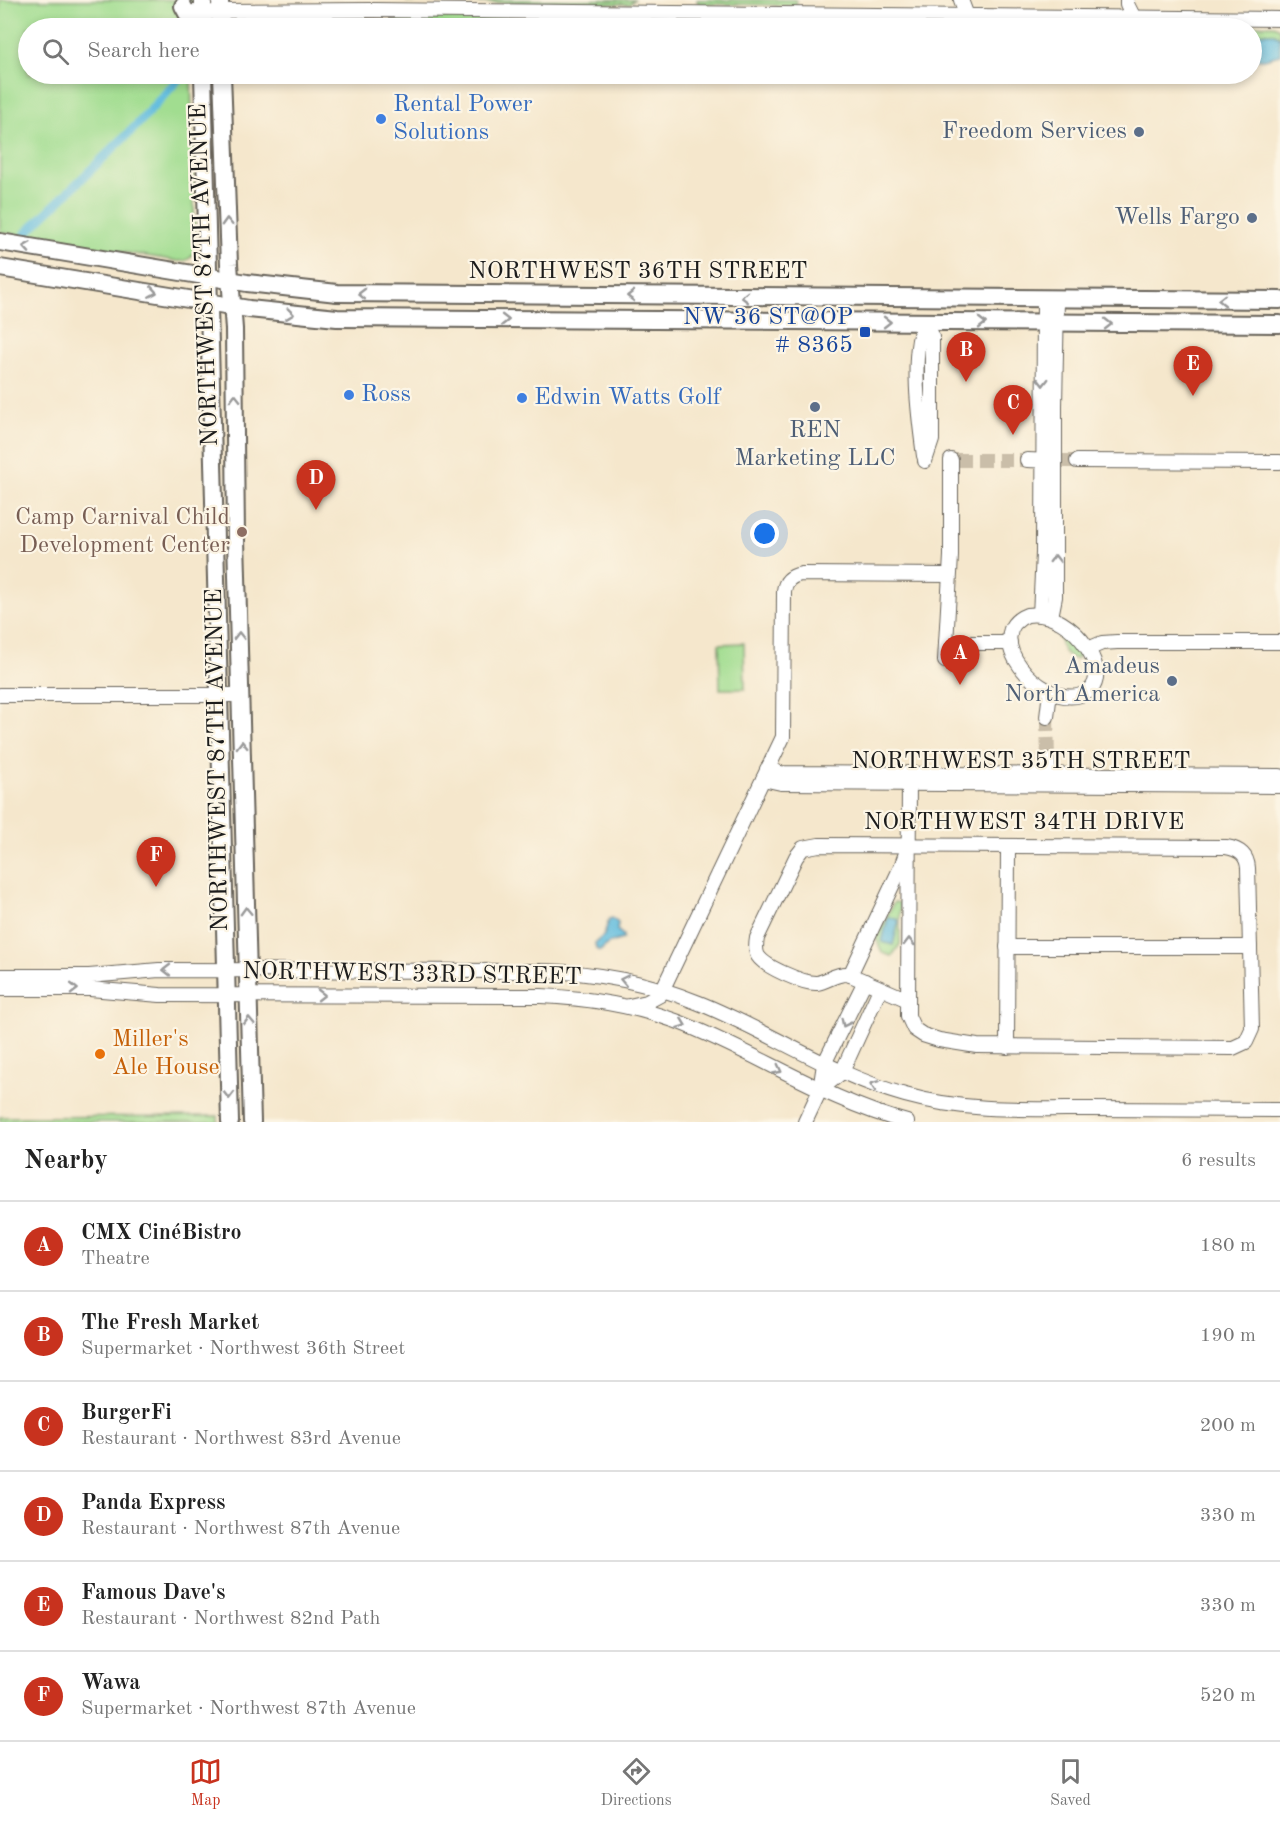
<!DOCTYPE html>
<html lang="en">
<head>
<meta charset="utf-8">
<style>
  body { margin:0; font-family:"Old Standard TT",serif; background:#f6f6f6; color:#222 }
  .you { position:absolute; left:765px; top:534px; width:21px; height:21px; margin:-15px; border:4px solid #fff; border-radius:50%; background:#1a73e8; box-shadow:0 0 0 9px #1a73e833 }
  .badge { display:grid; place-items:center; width:39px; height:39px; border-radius:50%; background:#c8321e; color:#fff; font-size:20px; font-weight:700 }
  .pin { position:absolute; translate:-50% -50px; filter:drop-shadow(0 2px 3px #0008) }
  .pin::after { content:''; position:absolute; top:32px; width:21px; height:18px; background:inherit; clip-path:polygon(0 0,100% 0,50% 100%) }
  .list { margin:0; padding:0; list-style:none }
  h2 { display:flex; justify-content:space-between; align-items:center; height:78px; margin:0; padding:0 24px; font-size:26px }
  h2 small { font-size:20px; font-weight:400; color:#767676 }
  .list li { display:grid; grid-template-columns:39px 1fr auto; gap:18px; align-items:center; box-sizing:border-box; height:90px; padding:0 24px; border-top:2px solid #e0e0e0 }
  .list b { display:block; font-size:22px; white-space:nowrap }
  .list p { margin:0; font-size:20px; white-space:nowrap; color:#767676 }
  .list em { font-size:20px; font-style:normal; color:#767676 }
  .icon { flex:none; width:33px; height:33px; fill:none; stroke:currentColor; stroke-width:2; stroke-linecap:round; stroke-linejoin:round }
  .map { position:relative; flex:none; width:1280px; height:1122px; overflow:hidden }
  .search { position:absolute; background:#fff; box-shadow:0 3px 9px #0003; left:18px; right:18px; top:18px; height:66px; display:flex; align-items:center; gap:15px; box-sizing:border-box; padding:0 21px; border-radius:33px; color:#767676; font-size:22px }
  .sheet { height:618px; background:#fff }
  nav { display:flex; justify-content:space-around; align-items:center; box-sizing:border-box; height:84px; border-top:2px solid #e0e0e0; background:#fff; font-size:16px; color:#767676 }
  nav a { display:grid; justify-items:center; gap:3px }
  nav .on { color:#c8321e }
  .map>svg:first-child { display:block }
</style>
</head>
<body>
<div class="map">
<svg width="1280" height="1122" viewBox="0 0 1280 1122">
  <rect width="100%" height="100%" fill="#fcf5e5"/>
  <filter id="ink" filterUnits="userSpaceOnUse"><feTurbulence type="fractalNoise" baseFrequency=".0167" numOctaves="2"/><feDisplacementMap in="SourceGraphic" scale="12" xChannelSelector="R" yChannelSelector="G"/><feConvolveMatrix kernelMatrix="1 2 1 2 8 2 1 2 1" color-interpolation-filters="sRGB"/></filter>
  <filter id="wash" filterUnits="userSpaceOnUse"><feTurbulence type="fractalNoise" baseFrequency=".008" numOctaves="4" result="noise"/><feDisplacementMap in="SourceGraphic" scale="24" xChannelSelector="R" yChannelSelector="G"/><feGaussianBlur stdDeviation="1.35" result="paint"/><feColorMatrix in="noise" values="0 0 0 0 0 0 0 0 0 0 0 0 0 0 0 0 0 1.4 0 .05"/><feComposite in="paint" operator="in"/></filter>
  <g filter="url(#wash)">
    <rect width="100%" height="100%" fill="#f5e7cc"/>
    <g fill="#a1dd90" stroke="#5e7c56" stroke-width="1.5">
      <path d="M 0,0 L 194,0 L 190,28 L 28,28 L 28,74 L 191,74 L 195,247 C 194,258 187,262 177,261 L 0,232 Z"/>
      <polygon points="406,0 634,0 629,4 408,2"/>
      <polygon points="697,0 796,0 796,5 698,4"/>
      <polygon points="365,16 372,20 376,28 362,28 359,27 239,27 229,28 232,22 247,18"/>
      <polygon points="401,16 621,17 629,20 634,28 405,27 402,28 388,28 395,18"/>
      <polygon points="738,17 746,21 751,28 647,28 654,19"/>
      <polygon points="770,19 1125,23 1129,28 763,28 764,24"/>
      <polygon points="1274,25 1280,28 1280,37 1273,33 1252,33 1252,28 1151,28 1157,26"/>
      <path d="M 1062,636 C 1072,637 1079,646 1079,656 L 1076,659 C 1065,657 1061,649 1060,639 Z"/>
      <polygon points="744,643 745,689 720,689 719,644"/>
      <polygon points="894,902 900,903 900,944 892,956 882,953 876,938"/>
      <polygon points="218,1116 218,1122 0,1122 0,1117"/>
    </g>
    <g fill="#61bcde" stroke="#3e6c7d" stroke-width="1.5">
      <polygon points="239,27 359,27 362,28 236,28"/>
      <polygon points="1252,33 1273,33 1280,37 1280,55 1264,59 1252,59"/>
      <polygon points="888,917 899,920 893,945 882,942"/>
      <polygon points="612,918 618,923 617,930 623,935 623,939 609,943 600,951 596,949 595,943 604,935 609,919"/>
    </g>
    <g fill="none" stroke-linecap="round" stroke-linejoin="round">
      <polyline stroke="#61bcde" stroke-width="9" points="26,233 136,126 183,74"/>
    </g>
  </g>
  <g filter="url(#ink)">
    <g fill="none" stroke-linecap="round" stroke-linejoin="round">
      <g stroke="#cabea9" stroke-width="14" stroke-dasharray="14 7" stroke-linecap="butt">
        <polyline points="956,460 1027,460"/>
        <polyline points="1062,461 1077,461"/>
        <polyline points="1047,717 1048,760"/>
      </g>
      <defs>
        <g id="minor">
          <polyline points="961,0 967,16"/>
          <polyline points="1127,0 1127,4 1134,18"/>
          <polyline points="194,12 203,14 220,11 372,10 1280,19"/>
          <polyline points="924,322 932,337 932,440 925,461"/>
          <path d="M 924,322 C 910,356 919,419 924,456"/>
          <polyline points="1027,460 1051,461"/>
          <polyline points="1077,461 1280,462"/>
          <path d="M 1027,615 C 1075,608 1121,682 1081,695 C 1040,708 979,634 1027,615 Z"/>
          <polyline points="1040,615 1043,553 1044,299"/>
          <polyline points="1051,617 1055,597 1055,406 1057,299"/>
          <polyline points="946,643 1010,643"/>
          <polyline points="1088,649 1102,643 1117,642 1280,642"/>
          <polyline points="945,661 951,556 951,460"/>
          <polyline points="0,695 241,695"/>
          <polyline points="1047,717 1050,692"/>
          <polyline points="767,769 780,773 1280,776"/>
          <polyline points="763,779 781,783 1280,786"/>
          <polyline points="1048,782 1048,760"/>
          <polyline points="1007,947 1250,947"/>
          <polyline points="850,975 901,867 906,853"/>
          <path d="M 0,976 L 89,976 L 159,970 L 540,971 C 595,972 648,982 699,1003 C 769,1031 832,1075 905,1095 C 965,1112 1028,1109 1090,1109 C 1153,1109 1217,1110 1280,1110"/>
          <path d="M 0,989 L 90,989 L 160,995 L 541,996 C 587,998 632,1005 676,1021 C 755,1051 824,1100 907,1122"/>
          <path d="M 908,1000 L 848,974 C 836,973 828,981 817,983 C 804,984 765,967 758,956 C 755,951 756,944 757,938 L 796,857 L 803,848 L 819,845 L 1226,847 C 1239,849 1247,855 1248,868 L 1252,1029 L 1246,1042 L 1233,1048 L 977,1046 L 939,1040 L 923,1035 L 914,1029 L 908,1016 L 909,773"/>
          <path d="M 629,1006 L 647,1002 L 660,995 L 783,737 L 784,591 C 785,581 791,576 801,574 L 949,575"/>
          <polyline points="1007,1047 1008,846"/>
          <polyline points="820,1090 842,1072 880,989"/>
          <polyline points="805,1122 820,1090 824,1064 865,981"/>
        </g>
        <g id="major">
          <polyline points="220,0 221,28"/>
          <polyline points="183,6 195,28"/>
          <polyline points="203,28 203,0"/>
          <polyline points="203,74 230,1122"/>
          <polyline points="222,74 229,264 234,329 236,539 252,1122"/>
          <polyline points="0,242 247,283 337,293 1280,300"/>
          <polyline points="0,268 249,309 337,318 1280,324"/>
        </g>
      </defs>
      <use href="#minor" stroke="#68635a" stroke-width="16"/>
      <use href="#major" stroke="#68635a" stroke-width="20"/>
      <use href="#minor" stroke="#fff" stroke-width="14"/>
      <use href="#major" stroke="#fff" stroke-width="16"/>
    </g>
    <defs><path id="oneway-chevron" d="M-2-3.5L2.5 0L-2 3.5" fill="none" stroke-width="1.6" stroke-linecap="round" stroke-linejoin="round" transform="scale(1.5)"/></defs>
    <g stroke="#999">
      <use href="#oneway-chevron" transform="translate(227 222) rotate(-92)"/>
      <use href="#oneway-chevron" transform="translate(27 247) rotate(-171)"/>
      <use href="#oneway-chevron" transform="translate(153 292) rotate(9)"/>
      <use href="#oneway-chevron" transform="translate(362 294) rotate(-179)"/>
      <use href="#oneway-chevron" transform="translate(631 296) rotate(-180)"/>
      <use href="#oneway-chevron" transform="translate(745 297) rotate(-180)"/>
      <use href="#oneway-chevron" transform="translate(1222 300) rotate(-180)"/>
      <use href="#oneway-chevron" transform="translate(290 314) rotate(7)"/>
      <use href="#oneway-chevron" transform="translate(505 320)"/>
      <use href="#oneway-chevron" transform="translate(887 322)"/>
      <use href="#oneway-chevron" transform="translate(982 323)"/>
      <use href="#oneway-chevron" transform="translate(1108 324)"/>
      <use href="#oneway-chevron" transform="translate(1043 382) rotate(90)"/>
      <use href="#oneway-chevron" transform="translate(235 398) rotate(-91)"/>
      <use href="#oneway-chevron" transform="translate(1055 559) rotate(-90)"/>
      <use href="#oneway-chevron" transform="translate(239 636) rotate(-91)"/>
      <use href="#oneway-chevron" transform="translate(242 745) rotate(-91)"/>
      <use href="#oneway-chevron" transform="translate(246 911) rotate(-92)"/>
      <use href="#oneway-chevron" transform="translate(909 942) rotate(-90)"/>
      <use href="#oneway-chevron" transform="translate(167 970) rotate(180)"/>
      <use href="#oneway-chevron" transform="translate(624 980) rotate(-168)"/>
      <use href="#oneway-chevron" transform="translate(74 989) rotate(1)"/>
      <use href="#oneway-chevron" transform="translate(321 995)"/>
      <use href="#oneway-chevron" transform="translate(249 1021) rotate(-92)"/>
      <use href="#oneway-chevron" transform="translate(845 1023) rotate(116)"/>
      <use href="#oneway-chevron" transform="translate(682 1024) rotate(21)"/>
      <use href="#oneway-chevron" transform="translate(778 1070) rotate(27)"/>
      <use href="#oneway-chevron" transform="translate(874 1085) rotate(-160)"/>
      <use href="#oneway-chevron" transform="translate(229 1095) rotate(89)"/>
    </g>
  </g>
  <g fill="#3f7fe0" stroke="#fcf5e5" stroke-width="2">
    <circle cx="381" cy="119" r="6"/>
    <circle cx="349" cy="395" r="6"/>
    <circle cx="522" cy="398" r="6"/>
  </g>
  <g fill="#5c6f8a" stroke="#fcf5e5" stroke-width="2">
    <circle cx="1139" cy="132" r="6"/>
    <circle cx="1252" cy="218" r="6"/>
    <circle cx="815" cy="407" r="6"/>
    <circle cx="1172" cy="681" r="6"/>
  </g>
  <rect fill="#1a4fb4" stroke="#fcf5e5" stroke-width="2" x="859" y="326" width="12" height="12" rx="3"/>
  <circle fill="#8d6e63" stroke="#fcf5e5" stroke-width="2" cx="242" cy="532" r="6"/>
  <circle fill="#e8710a" stroke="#fcf5e5" stroke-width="2" cx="100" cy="1054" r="6"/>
  <g text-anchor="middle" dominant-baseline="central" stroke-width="4.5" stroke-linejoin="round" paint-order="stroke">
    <g font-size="24" fill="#366cbe" stroke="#fcf5e5" text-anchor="start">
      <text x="393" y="105">Rental Power<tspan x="393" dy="28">Solutions</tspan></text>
      <text x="361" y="395">Ross</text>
      <text x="534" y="398">Edwin Watts Golf</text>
    </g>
    <g font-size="24" fill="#4e5e75" stroke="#fcf5e5" text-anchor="end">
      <text x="1127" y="132">Freedom Services</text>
      <text x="1240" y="218">Wells Fargo</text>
      <text x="815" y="431" text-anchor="middle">REN<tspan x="815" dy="28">Marketing LLC</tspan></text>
      <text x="1160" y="667">Amadeus<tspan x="1160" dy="28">North America</tspan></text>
    </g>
    <g font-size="24" fill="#1c1c1c" stroke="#fcf5e5">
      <text x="638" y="272">NORTHWEST 36TH STREET</text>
      <text transform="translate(205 275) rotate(-92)">NORTHWEST 87TH AVENUE</text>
      <text transform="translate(218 760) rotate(-91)">NORTHWEST 87TH AVENUE</text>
      <text x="1021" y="762">NORTHWEST 35TH STREET</text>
      <text x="1024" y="823">NORTHWEST 34TH DRIVE</text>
      <text transform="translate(412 975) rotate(1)">NORTHWEST 33RD STREET</text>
    </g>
    <g font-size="24" fill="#164399" stroke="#fcf5e5" text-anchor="end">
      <text x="853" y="318">NW 36 ST@OP<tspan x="853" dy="28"># 8365</tspan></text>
    </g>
    <g font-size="24" fill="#785e54" stroke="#fcf5e5" text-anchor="end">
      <text x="230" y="518">Camp Carnival Child<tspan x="230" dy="28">Development Center</tspan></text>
    </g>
    <g font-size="24" fill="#c56008" stroke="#fcf5e5" text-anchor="start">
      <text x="112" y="1040">Miller's<tspan x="112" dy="28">Ale House</tspan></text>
    </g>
  </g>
</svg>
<div class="you"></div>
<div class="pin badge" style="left:960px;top:685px">A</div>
<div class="pin badge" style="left:966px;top:382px">B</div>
<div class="pin badge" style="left:1013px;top:435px">C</div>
<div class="pin badge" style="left:316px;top:510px">D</div>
<div class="pin badge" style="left:1193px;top:396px">E</div>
<div class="pin badge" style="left:156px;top:887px">F</div>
<div class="search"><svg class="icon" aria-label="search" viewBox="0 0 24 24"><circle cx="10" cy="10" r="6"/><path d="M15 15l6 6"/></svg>Search here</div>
</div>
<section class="sheet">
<h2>Nearby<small>6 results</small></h2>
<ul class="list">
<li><span class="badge">A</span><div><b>CMX CinéBistro</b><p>Theatre</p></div><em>180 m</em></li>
<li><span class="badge">B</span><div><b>The Fresh Market</b><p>Supermarket · Northwest 36th Street</p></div><em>190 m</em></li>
<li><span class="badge">C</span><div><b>BurgerFi</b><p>Restaurant · Northwest 83rd Avenue</p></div><em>200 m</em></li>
<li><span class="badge">D</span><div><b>Panda Express</b><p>Restaurant · Northwest 87th Avenue</p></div><em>330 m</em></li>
<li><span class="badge">E</span><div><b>Famous Dave's</b><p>Restaurant · Northwest 82nd Path</p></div><em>330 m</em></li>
<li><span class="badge">F</span><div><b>Wawa</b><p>Supermarket · Northwest 87th Avenue</p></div><em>520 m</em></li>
</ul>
</section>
<nav>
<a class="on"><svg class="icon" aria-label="map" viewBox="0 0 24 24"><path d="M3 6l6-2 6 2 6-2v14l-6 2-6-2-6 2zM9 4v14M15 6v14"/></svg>Map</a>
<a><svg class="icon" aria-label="directions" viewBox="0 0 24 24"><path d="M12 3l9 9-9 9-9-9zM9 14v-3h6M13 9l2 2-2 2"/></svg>Directions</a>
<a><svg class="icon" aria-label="saved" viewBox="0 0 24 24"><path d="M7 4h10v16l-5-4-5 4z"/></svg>Saved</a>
</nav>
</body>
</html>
